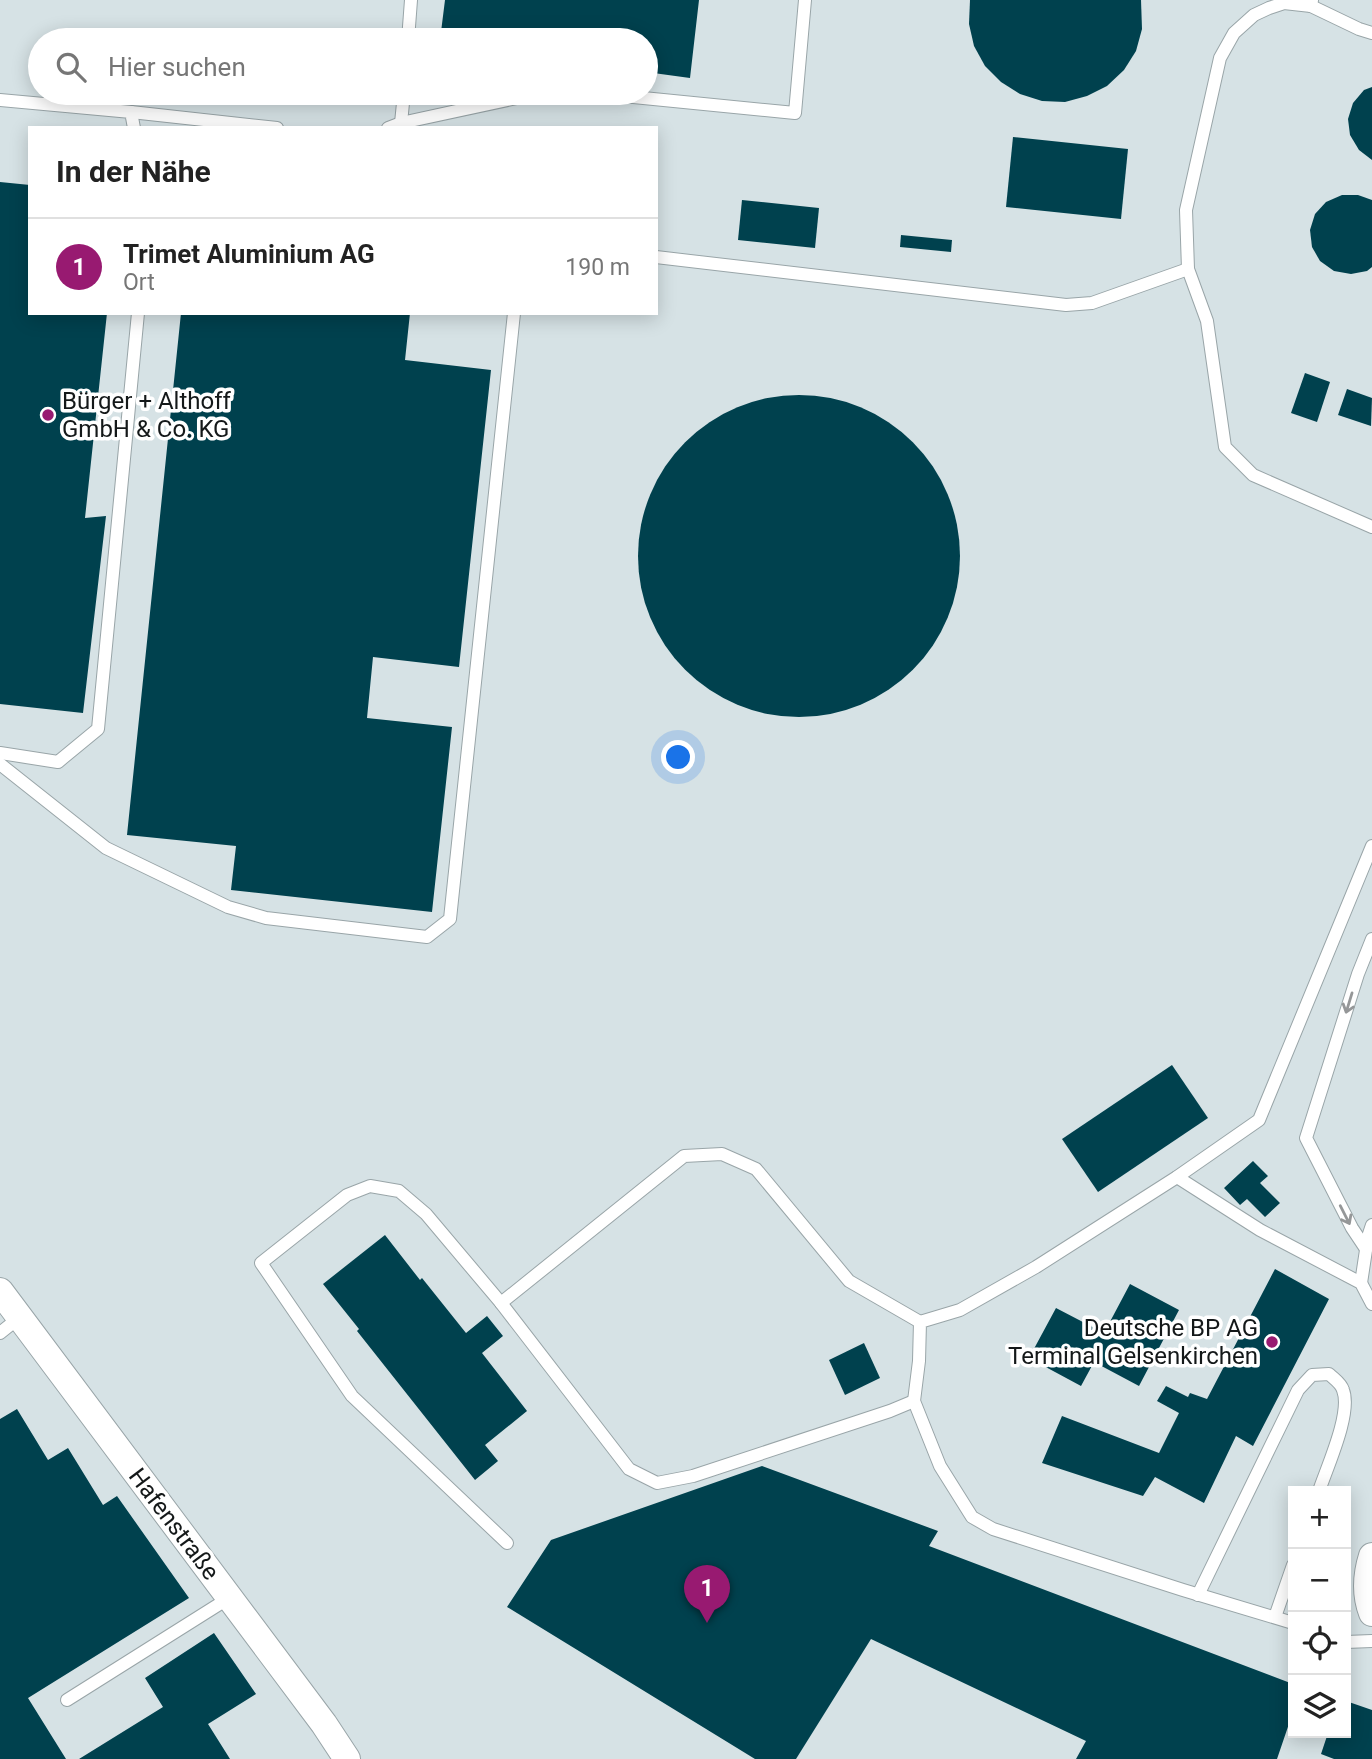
<!DOCTYPE html>
<html lang="de">
<head>
<meta charset="utf-8">
<style>
  body { margin:0; font-family:Roboto,sans-serif; background:#f2f2f2; color:#222 }
  .controls { position:absolute; right:21px; bottom:21px; display:grid; overflow:hidden; border-radius:0px; box-shadow:0 4px 18px #0003 }
  .controls button { width:63px; height:63px; display:grid; place-items:center; padding:0; border:0; border-bottom:2px solid #e0e0e0; background:#fff; color:#222; font:35px sans-serif }
  .you { position:absolute; left:679px; top:758px; width:24px; height:24px; margin:-18px; border:5px solid #fff; border-radius:50%; background:#1a73e8; box-shadow:0 0 0 10px #1a73e833 }
  .badge { display:grid; place-items:center; width:46px; height:46px; border-radius:50%; background:#981a71; color:#fff; font-size:23px; font-weight:700 }
  .pin { position:absolute; translate:-50% -58px; filter:drop-shadow(0 2px 4px #0008) }
  .pin::after { content:''; position:absolute; top:37px; width:24px; height:21px; background:inherit; clip-path:polygon(0 0,100% 0,50% 100%) }
  .list { margin:0; padding:0; list-style:none }
  h2 { display:flex; justify-content:space-between; align-items:center; height:91px; margin:0; padding:0 28px; font-size:30px }
  h2 small { font-size:23px; font-weight:400; color:#767676 }
  .list li { display:grid; grid-template-columns:46px 1fr auto; gap:21px; align-items:center; box-sizing:border-box; height:98px; padding:0 28px; border-top:2px solid #e0e0e0 }
  .list b { display:block; font-size:26px; white-space:nowrap }
  .list p { margin:0; font-size:23px; white-space:nowrap; color:#767676 }
  .list em { font-size:23px; font-style:normal; color:#767676 }
  .icon { flex:none; width:38px; height:38px; fill:none; stroke:currentColor; stroke-width:2; stroke-linecap:round; stroke-linejoin:round }
  .map { position:relative; flex:none; width:1372px; height:1759px; overflow:hidden }
  .search { position:absolute; background:#fff; box-shadow:0 4px 18px #0003; left:28px; top:28px; width:630px; height:77px; display:flex; align-items:center; gap:18px; box-sizing:border-box; padding:0 24px; border-radius:38px; color:#767676; font-size:26px }
  .panel { position:absolute; background:#fff; box-shadow:0 4px 18px #0003; left:28px; top:126px; width:630px; height:189px; border-radius:0px }
  .map>svg:first-child { display:block }
</style>
</head>
<body>
<div class="map">
<svg width="1372" height="1759" viewBox="0 0 1372 1759">
  <rect width="100%" height="100%" fill="#d6e2e5"/>
  <g fill="#00414e">
    <polygon points="445,0 699,0 690,78 646,72 646,40 440,40"/>
    <polygon points="970,0 1141,0 1142,29 1136,51 1124,70 1107,86 1087,96 1065,102 1042,101 1020,94 1001,82 985,66 974,46 969,24"/>
    <polygon points="1372,87 1372,160 1359,150 1350,135 1348,119 1353,103 1364,90"/>
    <polygon points="1013,137 1128,149 1121,219 1006,207"/>
    <polygon points="0,182 30,185 30,313 107,313 85,518 106,516 83,713 0,704"/>
    <polygon points="1342,195 1358,195 1372,200 1372,267 1367,271 1351,274 1334,271 1320,261 1312,247 1310,230 1315,214 1326,202"/>
    <polygon points="742,200 819,208 815,248 738,240"/>
    <polygon points="901,235 952,240 951,252 900,247"/>
    <polygon points="181,313 410,313 405,360 491,370 459,667 373,657 367,718 452,727 432,912 231,890 236,846 127,835"/>
    <polygon points="1305,373 1330,382 1317,422 1291,413"/>
    <polygon points="1347,389 1372,398 1371,426 1338,415"/>
    <circle cx="799" cy="556" r="161"/>
    <polygon points="1172,1065 1208,1118 1098,1192 1062,1139"/>
    <polygon points="1253,1161 1268,1176 1260,1183 1280,1203 1265,1217 1247,1199 1240,1205 1224,1188"/>
    <polygon points="385,1235 420,1280 422,1278 466,1333 487,1316 503,1336 482,1353 527,1411 485,1445 498,1461 475,1480 357,1331 359,1329 323,1284"/>
    <polygon points="1275,1269 1329,1299 1253,1446 1236,1436 1204,1503 1155,1477 1143,1496 1042,1463 1062,1416 1159,1453 1179,1413 1157,1401 1166,1386 1188,1397 1190,1393 1207,1399"/>
    <polygon points="1130,1284 1179,1310 1139,1386 1094,1362 1081,1386 1029,1358 1056,1308 1104,1333"/>
    <polygon points="864,1343 880,1378 845,1395 829,1360"/>
    <polygon points="17,1409 48,1460 68,1448 103,1505 117,1496 189,1598 28,1698 66,1759 0,1759 0,1419"/>
    <polygon points="762,1466 938,1531 929,1546 1293,1684 1293,1712 1277,1759 1076,1759 1086,1741 871,1639 796,1759 755,1759 507,1607 551,1540"/>
    <polygon points="214,1633 256,1694 208,1724 230,1759 79,1759 163,1707 145,1678"/>
    <polygon points="1346,1701 1372,1710 1372,1759 1334,1759 1321,1754 1328,1733 1346,1733"/>
  </g>
  <g fill="none" stroke-linecap="round" stroke-linejoin="round">
    <defs>
      <g id="lane">
        <polyline points="1312,0 1311,6 1284,3 1269,8 1254,15 1234,33 1220,58 1186,210 1188,269 1207,321 1225,447 1253,475 1372,527"/>
        <polyline points="1311,6 1359,29 1372,33"/>
        <polyline points="408,40 411,0"/>
        <polyline points="593,93 795,113 805,0"/>
        <polyline points="0,100 131,112 134,128"/>
        <polyline points="131,112 277,128"/>
        <polyline points="401,123 404,93"/>
        <polyline points="388,128 401,123 540,93"/>
        <polyline points="656,257 1066,305 1092,303 1188,269"/>
        <polyline points="0,753 58,762 98,729 138,313"/>
        <polyline points="0,764 106,848 228,907 266,918 427,937 450,919 514,313"/>
        <polyline points="1177,1177 1260,1230 1361,1283 1372,1304"/>
        <polyline points="1366,1249 1352,1228 1306,1138 1358,974 1372,939"/>
        <polyline points="1361,1283 1368,1237 1372,1225"/>
        <polyline points="501,1303 684,1156 722,1154 756,1169 849,1281 920,1322"/>
        <polyline points="0,1333 20,1317"/>
        <polyline points="507,1543 352,1396 261,1263 347,1195 370,1186 399,1191 426,1214 501,1303 629,1469 657,1483 693,1476 890,1411 914,1401"/>
        <path d="M 1198,1595 L 1298,1390 L 1312,1375 L 1329,1374 C 1334,1379 1341,1383 1343,1390 C 1352,1413 1327,1467 1319,1491"/>
        <polyline points="1275,1617 1293,1565"/>
        <polyline points="1293,1623 1183,1590 993,1529 972,1517 940,1466 914,1401 919,1361 920,1322 960,1310 1036,1267 1177,1177 1259,1120 1372,846"/>
        <polyline points="1346,1642 1372,1641"/>
        <polyline points="67,1700 229,1598"/>
      </g>
      <g id="street">
        <polyline points="0,1291 324,1724 347,1759"/>
        <path d="M 1372,1556 C 1366,1575 1365,1595 1372,1613"/>
      </g>
    </defs>
    <use href="#lane" stroke="#99a5a8" stroke-width="14"/>
    <use href="#street" stroke="#99a5a8" stroke-width="28"/>
    <use href="#lane" stroke="#fff" stroke-width="12"/>
    <use href="#street" stroke="#fff" stroke-width="26"/>
  </g>
  <defs><path id="oneway-shaft" d="M-6 0H5M1.5-3L5.5 0L1.5 3" fill="none" stroke-width="1.6" stroke-linecap="round" stroke-linejoin="round" transform="scale(1.75)"/></defs>
  <g stroke="#959798">
    <use href="#oneway-shaft" transform="translate(1349 1003) rotate(107)"/>
    <use href="#oneway-shaft" transform="translate(1345 1215) rotate(63)"/>
  </g>
  <g fill="#981a71" stroke="#fff" stroke-width="2.5">
    <circle cx="48" cy="415" r="7"/>
    <circle cx="1272" cy="1342" r="7"/>
  </g>
  <g text-anchor="middle" dominant-baseline="central" stroke-width="7" stroke-linejoin="round" paint-order="stroke">
    <g font-size="24" fill="#141819" stroke="#fff" text-anchor="start">
      <text x="62" y="401">Bürger + Althoff<tspan x="62" dy="28">GmbH &amp; Co. KG</tspan></text>
      <text x="1258" y="1328" text-anchor="end">Deutsche BP AG<tspan x="1258" dy="28">Terminal Gelsenkirchen</tspan></text>
    </g>
    <g font-size="24" fill="#141819" stroke="#fff">
      <text transform="translate(174 1524) rotate(53)">Hafenstraße</text>
    </g>
  </g>
</svg>
<div class="controls">
<button>+</button>
<button>−</button>
<button><svg class="icon" aria-label="locate" viewBox="0 0 24 24"><circle cx="12" cy="12" r="6"/><path d="M12 2v4M12 18v4M2 12h4M18 12h4"/></svg></button>
<button><svg class="icon" aria-label="layers" viewBox="0 0 24 24"><path d="M12 4l9 5-9 5-9-5zM3 14l9 5 9-5"/></svg></button>
</div>
<div class="you"></div>
<div class="pin badge" style="left:707px;top:1623px">1</div>
<div class="search"><svg class="icon" aria-label="search" viewBox="0 0 24 24"><circle cx="10" cy="10" r="6"/><path d="M15 15l6 6"/></svg>Hier suchen</div>
<section class="panel">
<h2>In der Nähe<small></small></h2>
<ul class="list">
<li><span class="badge">1</span><div><b>Trimet Aluminium AG</b><p>Ort</p></div><em>190 m</em></li>
</ul>
</section>
</div>
</body>
</html>
